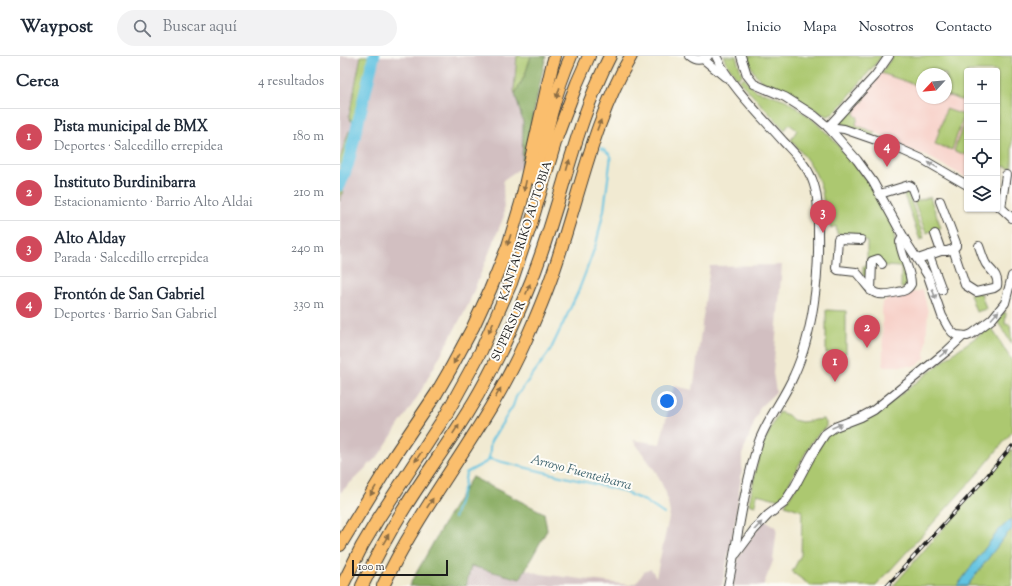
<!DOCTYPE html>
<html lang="es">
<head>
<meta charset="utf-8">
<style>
  body { margin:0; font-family:"Sorts Mill Goudy",serif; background:#f2f2f3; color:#1f2937 }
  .controls { position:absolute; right:12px; top:12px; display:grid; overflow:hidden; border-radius:4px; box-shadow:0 1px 3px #0004 }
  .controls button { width:36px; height:36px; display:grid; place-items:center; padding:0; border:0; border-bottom:1px solid #e0e1e3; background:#fff; color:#1f2937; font:20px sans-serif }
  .compass { position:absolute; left:576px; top:12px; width:36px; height:36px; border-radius:50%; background:#fff; box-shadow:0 1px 3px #0004; rotate:244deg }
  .scale { position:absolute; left:12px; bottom:10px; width:96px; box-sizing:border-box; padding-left:4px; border:2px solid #1c1c1c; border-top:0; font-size:11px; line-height:14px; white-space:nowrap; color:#1c1c1c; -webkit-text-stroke:3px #fdfcf7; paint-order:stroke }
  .you { position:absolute; left:327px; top:345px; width:14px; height:14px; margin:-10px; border:3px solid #fff; border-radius:50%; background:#1a73e8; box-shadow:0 0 0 6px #1a73e833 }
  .badge { display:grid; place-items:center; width:26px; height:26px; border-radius:50%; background:#d1495b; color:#fff; font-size:13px; font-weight:700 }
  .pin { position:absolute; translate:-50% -33px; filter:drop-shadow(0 1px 2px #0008) }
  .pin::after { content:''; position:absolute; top:21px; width:14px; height:12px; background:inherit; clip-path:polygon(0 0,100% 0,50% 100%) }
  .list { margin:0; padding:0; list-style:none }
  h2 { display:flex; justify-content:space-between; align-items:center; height:52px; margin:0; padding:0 16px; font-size:17px }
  h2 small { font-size:13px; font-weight:400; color:#747a83 }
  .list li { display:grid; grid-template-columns:26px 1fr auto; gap:12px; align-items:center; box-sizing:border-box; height:56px; padding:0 16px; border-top:1px solid #e0e1e3 }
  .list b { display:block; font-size:15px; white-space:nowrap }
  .list p { margin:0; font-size:13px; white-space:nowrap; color:#747a83 }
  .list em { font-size:13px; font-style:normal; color:#747a83 }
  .icon { flex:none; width:22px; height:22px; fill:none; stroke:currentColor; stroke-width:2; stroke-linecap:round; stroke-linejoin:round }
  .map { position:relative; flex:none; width:672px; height:530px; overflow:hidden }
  header { display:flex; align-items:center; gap:24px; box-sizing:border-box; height:56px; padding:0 20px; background:#fff; border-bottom:1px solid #e0e1e3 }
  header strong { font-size:19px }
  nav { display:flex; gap:22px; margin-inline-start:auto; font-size:14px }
  .search { width:280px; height:36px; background:#f2f2f3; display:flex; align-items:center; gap:10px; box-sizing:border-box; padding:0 14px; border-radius:22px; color:#747a83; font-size:15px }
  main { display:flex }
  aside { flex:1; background:#fff }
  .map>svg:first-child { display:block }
</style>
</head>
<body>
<header>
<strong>Waypost</strong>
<div class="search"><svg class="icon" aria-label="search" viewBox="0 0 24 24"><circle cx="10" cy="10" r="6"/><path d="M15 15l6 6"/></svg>Buscar aquí</div>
<nav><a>Inicio</a><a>Mapa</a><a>Nosotros</a><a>Contacto</a></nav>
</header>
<main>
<aside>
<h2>Cerca<small>4 resultados</small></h2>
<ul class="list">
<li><span class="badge">1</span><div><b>Pista municipal de BMX</b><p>Deportes · Salcedillo errepidea</p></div><em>180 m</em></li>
<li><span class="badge">2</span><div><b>Instituto Burdinibarra</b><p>Estacionamiento · Barrio Alto Aldai</p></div><em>210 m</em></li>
<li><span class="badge">3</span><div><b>Alto Alday</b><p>Parada · Salcedillo errepidea</p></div><em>240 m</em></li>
<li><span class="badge">4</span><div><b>Frontón de San Gabriel</b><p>Deportes · Barrio San Gabriel</p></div><em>330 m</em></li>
</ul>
</aside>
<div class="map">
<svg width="672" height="530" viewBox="0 0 672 530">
  <rect width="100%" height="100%" fill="#fdfcf7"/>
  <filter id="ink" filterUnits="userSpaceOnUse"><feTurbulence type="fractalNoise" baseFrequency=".025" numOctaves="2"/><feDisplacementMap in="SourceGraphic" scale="8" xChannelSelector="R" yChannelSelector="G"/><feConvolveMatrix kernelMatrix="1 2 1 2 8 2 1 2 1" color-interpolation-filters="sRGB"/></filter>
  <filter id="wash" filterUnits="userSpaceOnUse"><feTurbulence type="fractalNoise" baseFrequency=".012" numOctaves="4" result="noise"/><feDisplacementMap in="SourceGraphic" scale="16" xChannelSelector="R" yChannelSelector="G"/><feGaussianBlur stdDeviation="0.9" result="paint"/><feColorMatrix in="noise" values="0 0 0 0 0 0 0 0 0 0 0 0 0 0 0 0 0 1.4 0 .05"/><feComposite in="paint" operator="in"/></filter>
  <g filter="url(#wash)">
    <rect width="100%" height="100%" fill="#f1ead2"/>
    <g fill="#f7d1c9">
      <polygon points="541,17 582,31 582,42 606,42 606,39 627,46 627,122 585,99 560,90 556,85 536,77 531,80 499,66"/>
      <polygon points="583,234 588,256 585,302 577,310 543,310 542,247 549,242"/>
    </g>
    <g fill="#d2bfc1">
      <polygon points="0,0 177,0 174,34 183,66 182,111 163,124 164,160 128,249 78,340 39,399 0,437"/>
      <polygon points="442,209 433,317 436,336 420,351 402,399 402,414 395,466 382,530 126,530 131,510 180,523 185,513 201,518 290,529 297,526 304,516 311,513 316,521 330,457 326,437 316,416 293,384 320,388 334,330 353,334 370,210"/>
      <polygon points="424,464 437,472 433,505 423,530 393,530 398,501"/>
    </g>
    <g fill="#acc86f" stroke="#647246">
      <polygon points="21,0 39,0 23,66 11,65 9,60"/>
      <polygon points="177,0 191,0 185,19 175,38 174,34"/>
      <polygon points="383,0 396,0 402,19 398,23 387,8"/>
      <polygon points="407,0 542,0 500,51 494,57 488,60 482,58 473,52 420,24 413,15"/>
      <polygon points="553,0 672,0 672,112 657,109 657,15 627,15 627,46 606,39 606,18 582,18 582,31 541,17"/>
      <path d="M 404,21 L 407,26 L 416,35 L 429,38 L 446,44 L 471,62 L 490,80 L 528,125 L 553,168 L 555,186 L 567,220 L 567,228 L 564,232 L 561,232 L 561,211 L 530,209 L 528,227 L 523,219 L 523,210 L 527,210 L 527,186 C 521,178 506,178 497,178 L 496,170 L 491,172 C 482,159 485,142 480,128 C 474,111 462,97 451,84 L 457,74 L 449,68 L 445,74 L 399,25 Z"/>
      <polygon points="528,31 523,46 519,44 514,59 518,61 516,69 536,77 531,80 499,66 499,64"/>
      <polygon points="606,53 624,59 612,94 595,88"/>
      <polygon points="626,60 627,61 627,99 614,95"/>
      <polygon points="9,75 20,77 0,145 0,103"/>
      <polygon points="567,134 584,182 580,184 563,136"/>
      <polygon points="590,141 601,172 586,177 574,146"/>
      <polygon points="635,237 641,237 646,253 636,256 630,238"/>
      <polygon points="486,254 506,255 506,297 486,297"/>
      <polygon points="664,256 666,257 665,268 670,269 672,288 657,265"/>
      <polygon points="651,271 672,305 672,376 641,414 536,530 471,530 452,516 461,499 462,455 445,449 485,382 491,376 542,353 619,293"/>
      <polygon points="439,356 448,359 453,364 462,366 483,363 486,366 486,371 478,378 472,385 440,444 417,438 415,450 409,448 416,412 423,388"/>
      <polygon points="672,393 672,530 553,530"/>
    </g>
    <g fill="#89ac62" stroke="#52643f">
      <polygon points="191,0 206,0 182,111 183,66 175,38 185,19"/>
      <polygon points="132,421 204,457 207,474 180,523 131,510 126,530 69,530 112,453"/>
    </g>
    <polygon fill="#62c3e1" stroke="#3f707e" points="672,462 672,473 666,479 627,530 617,530 658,475"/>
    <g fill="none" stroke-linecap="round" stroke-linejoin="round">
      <g stroke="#62c3e1" stroke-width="2">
        <polyline points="150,403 279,434 305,445 324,458"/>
        <path d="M 114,462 L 124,430 L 126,417 L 148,405 C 151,399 149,392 151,385 L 173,350 L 176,341 L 210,295 L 238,236 L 248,210 L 256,188 L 264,154 L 271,100 L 267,96 L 261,92"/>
      </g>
      <polyline stroke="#62c3e1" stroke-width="12" points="0,129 8,108 34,0"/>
    </g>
  </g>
  <g filter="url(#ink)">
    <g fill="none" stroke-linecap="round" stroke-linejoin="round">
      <defs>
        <g id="minor">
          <path d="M 349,0 C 355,5 361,5 368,0"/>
          <path d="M 376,0 C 389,29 422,61 443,85 C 454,97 466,108 472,123 C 479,140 478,159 478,177 C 479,221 473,278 454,319 C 444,343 426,364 418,388 C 403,434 398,483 388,530"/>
          <polyline points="401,0 407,19 414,28 445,41 475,60 488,71 517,104 533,126 568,189 583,212 588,220 602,260 608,271 612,276 616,279 627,280 632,278 652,263 665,247 672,220"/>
          <polyline points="363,3 385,21"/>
          <polyline points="488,71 504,73 553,90 582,103 627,129"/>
          <polyline points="488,71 535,20 549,0"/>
          <polyline points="540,138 569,129 571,130 575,140"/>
          <path d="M 600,145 L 616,187 L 616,190 L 613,193 L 625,229 L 636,236 L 654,232 L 657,230 C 659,219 651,215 646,208 C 643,203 641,195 639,190"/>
          <polyline points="658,149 672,162"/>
          <polyline points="661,152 666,119"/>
          <polyline points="595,178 601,195"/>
          <path d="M 521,184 L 498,183 L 496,212 L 498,214 L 516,216 C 532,234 530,243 558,236 C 564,235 568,234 571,228 C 571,213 561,200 560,186 L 563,180"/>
          <polyline points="589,199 602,234"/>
          <polyline points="578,203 601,195 607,195 613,193"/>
          <polyline points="531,235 532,205 538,203 542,208"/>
          <polyline points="396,498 414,474 428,459 444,447 455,430 471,400 485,378 495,371 521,361 534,354 607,295 623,280"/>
        </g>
        <g id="highway">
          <path d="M 197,124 C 204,82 214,39 231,0"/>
          <polyline points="0,489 55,399 96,338 111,312 133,271 150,234 168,190 181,147 212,10 215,0"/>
          <polyline points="2,530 22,490 38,463 107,357 141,295 171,227 190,171 217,80 237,27 249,0"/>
          <path d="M 22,530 C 34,505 47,480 62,456 C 83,422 106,391 127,357 C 151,319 171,275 188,233 C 220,157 232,74 270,0"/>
          <path d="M 43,530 C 83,445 146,373 184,288 C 199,255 213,221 223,186 C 243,123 257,58 291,0"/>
        </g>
      </defs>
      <use href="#minor" stroke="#3c3b37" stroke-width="10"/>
      <use href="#highway" stroke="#3c3b37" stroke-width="14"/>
      <use href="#minor" stroke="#fff" stroke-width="8"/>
      <use href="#highway" stroke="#fabe6d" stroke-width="12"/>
      <defs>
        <polyline id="rail" points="547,530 641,427 672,390"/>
      </defs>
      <use href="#rail" stroke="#1c1c1c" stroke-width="3.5"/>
      <use href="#rail" stroke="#fdfcf7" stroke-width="2" stroke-dasharray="6" stroke-linecap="butt"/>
    </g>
    <defs><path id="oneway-solid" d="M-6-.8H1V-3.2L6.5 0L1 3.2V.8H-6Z"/></defs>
    <g fill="#8b6d44">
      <use href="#oneway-solid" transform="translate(218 37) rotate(107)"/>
      <use href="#oneway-solid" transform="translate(259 69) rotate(-69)"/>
      <use href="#oneway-solid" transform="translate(228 109) rotate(-74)"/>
      <use href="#oneway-solid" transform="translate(185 130) rotate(102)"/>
      <use href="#oneway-solid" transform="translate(169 184) rotate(108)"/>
      <use href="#oneway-solid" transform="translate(188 233) rotate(-68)"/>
      <use href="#oneway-solid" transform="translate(151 272) rotate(115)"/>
      <use href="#oneway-solid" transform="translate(116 303) rotate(120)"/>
      <use href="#oneway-solid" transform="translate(158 337) rotate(-60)"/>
      <use href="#oneway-solid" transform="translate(116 373) rotate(-57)"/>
      <use href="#oneway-solid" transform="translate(78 401) rotate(124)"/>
      <use href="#oneway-solid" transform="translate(33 435) rotate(121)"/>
      <use href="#oneway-solid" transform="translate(90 447) rotate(-57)"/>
      <use href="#oneway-solid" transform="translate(46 483) rotate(-60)"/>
    </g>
    <g fill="#999">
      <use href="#oneway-solid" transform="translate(593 109) rotate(-150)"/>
      <use href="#oneway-solid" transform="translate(594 238) rotate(71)"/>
      <use href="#oneway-solid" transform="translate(655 259) rotate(-48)"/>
      <use href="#oneway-solid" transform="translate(604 297) rotate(-39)"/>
      <use href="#oneway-solid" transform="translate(497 370) rotate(-23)"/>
      <use href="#oneway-solid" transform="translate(418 470) rotate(-47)"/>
    </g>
  </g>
  <g text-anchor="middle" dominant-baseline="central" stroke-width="4" stroke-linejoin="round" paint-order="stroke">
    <g font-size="12" fill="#1c1c1c" stroke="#fdfcf7">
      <text transform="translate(186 175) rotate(-72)">KANTAURIKO AUTOBIA</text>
      <text transform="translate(169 275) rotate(-65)">SUPERSUR</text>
    </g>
    <g font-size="13" font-style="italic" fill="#385f6b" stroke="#fdfcf7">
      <text transform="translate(241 417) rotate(15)">Arroyo Fuenteibarra</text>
    </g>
  </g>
</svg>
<div class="controls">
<button>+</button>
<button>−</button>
<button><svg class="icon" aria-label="locate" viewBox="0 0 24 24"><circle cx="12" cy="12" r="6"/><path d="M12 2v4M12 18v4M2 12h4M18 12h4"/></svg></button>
<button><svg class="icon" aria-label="layers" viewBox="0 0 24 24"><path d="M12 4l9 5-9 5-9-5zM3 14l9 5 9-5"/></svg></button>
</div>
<svg class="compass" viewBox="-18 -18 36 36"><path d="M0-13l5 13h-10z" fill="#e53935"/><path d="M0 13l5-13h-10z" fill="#747a83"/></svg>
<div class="scale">100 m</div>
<div class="you"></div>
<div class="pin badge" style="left:495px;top:326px">1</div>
<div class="pin badge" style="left:527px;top:292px">2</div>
<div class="pin badge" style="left:483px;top:177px">3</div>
<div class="pin badge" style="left:547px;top:111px">4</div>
</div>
</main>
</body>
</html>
